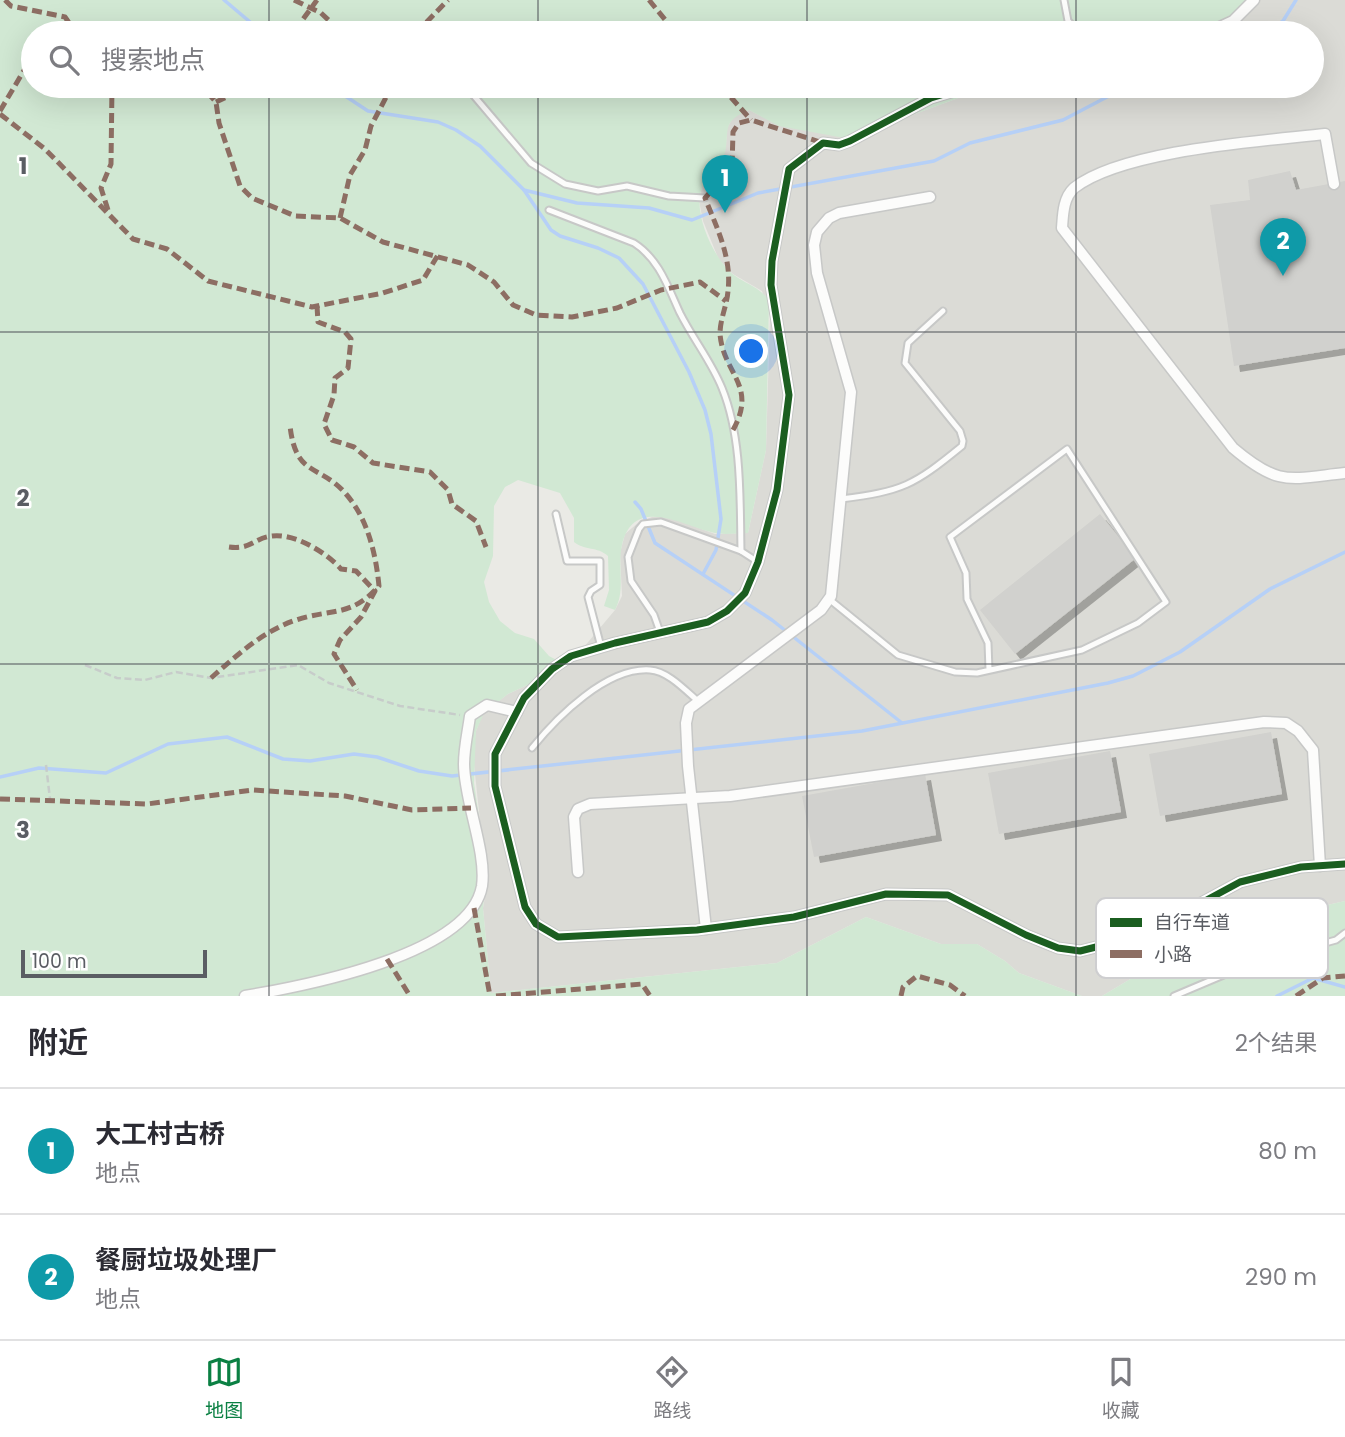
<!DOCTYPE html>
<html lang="zh">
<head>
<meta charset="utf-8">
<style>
  body { margin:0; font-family:Poppins,"Noto Sans SC",sans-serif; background:#f2f2f3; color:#2b2b33 }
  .scale { position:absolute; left:21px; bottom:18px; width:186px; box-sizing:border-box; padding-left:7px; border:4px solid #5a5d63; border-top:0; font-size:19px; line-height:24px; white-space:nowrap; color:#5a5d63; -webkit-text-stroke:5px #fff; paint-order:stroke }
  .you { position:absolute; left:752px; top:352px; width:24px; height:24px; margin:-18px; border:5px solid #fff; border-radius:50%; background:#1a73e8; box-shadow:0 0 0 10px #1a73e833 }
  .badge { display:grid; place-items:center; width:46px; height:46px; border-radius:50%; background:#0b8043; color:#fff; font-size:23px; font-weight:700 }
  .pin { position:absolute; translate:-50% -58px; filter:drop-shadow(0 2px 4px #0008) }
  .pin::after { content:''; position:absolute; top:37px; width:24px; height:21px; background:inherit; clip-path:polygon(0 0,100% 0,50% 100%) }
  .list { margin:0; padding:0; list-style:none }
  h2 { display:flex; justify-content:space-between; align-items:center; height:91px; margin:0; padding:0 28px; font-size:30px }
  h2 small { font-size:23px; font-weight:400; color:#7c7c81 }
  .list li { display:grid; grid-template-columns:46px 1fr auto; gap:21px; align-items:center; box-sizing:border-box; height:126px; padding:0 28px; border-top:2px solid #e1e1e2 }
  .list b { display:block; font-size:26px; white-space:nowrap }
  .list p { margin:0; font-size:23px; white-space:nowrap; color:#7c7c81 }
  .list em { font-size:23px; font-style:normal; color:#7c7c81 }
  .icon { flex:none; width:38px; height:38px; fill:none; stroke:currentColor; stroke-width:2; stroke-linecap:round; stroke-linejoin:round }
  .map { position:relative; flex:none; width:1345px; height:996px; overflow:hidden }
  .search { position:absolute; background:#fff; box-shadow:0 7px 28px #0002; left:21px; right:21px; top:21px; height:77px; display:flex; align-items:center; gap:18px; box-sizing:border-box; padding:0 24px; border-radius:38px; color:#7c7c81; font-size:26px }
  .sheet { height:343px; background:#fff }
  nav { display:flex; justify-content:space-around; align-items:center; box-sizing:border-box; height:98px; border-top:2px solid #e1e1e2; background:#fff; font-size:19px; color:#7c7c81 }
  nav a { display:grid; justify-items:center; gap:4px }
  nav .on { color:#0b8043 }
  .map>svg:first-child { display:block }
</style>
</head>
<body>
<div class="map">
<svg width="1345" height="996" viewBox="0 0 1345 996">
  <defs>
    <filter id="shadow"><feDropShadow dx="6" dy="6" stdDeviation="0" flood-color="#0004"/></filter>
  </defs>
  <rect width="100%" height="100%" fill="#eaeae5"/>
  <polygon fill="#dbdbd6" points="1259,0 1345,0 1345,901 1209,932 1102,996 1082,996 1019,973 1005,961 977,944 941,944 866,917 777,963 491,993 483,908 487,886 473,755 476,731 483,713 508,694 568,666 615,610 622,596 620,553 625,534 639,522 652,517 669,517 715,534 748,533 766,450 770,316 762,291 733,274 719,260 703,221 699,201 702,186 713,173 726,145 727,128 734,116 749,110 771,121 861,141 915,114 972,93 1018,86 1312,86 1312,33 1214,33 1246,15"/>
  <g fill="#d1e8d3">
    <path d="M 0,0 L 1259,0 L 1246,15 L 1214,33 L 33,33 L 33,86 L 1018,86 L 972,93 L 915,114 L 861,141 L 779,126 L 749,110 C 719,122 731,132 724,157 C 721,169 707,176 702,188 C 692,212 714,260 734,275 C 746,284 759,287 769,300 L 766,450 L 748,533 C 738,533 725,535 715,533 C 686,528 634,493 622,545 C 617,568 626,589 615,610 L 604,606 L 609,590 L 608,556 C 597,546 585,551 574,542 L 574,518 L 560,493 L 518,480 L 505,487 L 494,506 L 493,556 L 484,582 L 489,602 L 500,621 L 515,633 L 534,639 L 549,656 L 568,666 L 508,694 L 484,713 L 476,731 L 474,783 L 487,871 L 483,908 L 491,993 L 777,963 L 866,917 L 941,944 L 977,944 L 1005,961 L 1019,973 L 1082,996 L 0,996 Z"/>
    <polygon points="1345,901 1345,996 1102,996 1209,932"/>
  </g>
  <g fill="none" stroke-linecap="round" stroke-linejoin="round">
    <g stroke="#b6d0f7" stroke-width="3.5">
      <polyline points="224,0 263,33"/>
      <polyline points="1265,33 1283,21 1296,0"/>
      <polyline points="330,86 368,111 438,122 456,130 480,146 524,190 577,203 649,208 692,220 758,193 934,161 970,143 1063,120 1128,86"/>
      <polyline points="524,190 551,230 560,236 598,248 619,258 643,284 689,372 705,410 711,434 721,519 716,550 703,574"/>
      <polyline points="635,502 641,509 655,543 772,620 902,723"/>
      <polyline points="0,777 39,768 106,773 168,744 227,737 283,759 310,761 354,754 377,757 419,771 452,776 862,731 1108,683 1133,676 1180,652 1270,589 1345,552"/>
      <polyline points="1277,996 1313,978 1345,987"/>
    </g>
  </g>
  <g fill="#d1d1ce" filter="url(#shadow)">
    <polygon points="1290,171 1296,190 1345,181 1345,348 1234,366 1210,205 1250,200 1248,180"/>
    <polygon points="1100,514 1136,558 1015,654 980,610"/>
    <polygon points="1271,732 1282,794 1160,816 1149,754"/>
    <polygon points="1110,751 1121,812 999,834 988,773"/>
    <polygon points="925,774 936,835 814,857 802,796"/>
  </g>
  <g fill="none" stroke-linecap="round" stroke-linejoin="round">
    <defs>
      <g id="lane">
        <polyline points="1064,0 1068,21 1081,33"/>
        <polyline points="469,90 531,163 565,184 598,191 627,186 669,196 705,198"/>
        <path d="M 549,210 L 634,243 C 659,259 668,287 680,313 C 693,339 711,361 722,388 C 742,437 740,498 741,551 L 758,562"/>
        <path d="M 841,499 C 903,491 913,486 962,446 L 963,441 L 960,431 L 905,363 L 908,343 L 943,311"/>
        <polyline points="556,514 567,561 600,561 600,585 591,591 588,597 601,647"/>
        <polyline points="829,599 898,655 955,672 977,673 1082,650 1138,623 1166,602 1067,449 950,537 966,573 967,599 988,643 989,670"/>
        <polyline points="660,632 654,615 631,581 628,557 639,529 643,524 661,522 741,551"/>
        <path d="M 532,748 C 557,717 607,667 650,670 C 668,671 686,691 699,702"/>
        <polyline points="1174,996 1252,963 1336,940 1345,933"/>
      </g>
      <g id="street">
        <polyline points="1207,33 1233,21 1254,0"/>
        <polyline points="971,86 931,98 850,141 839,145 823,143 789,169 772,261 771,285 789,395 777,490 758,562 745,593 727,611 708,622 615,643 571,656 552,669 524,698 495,754 495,786 525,907 536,924 558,937 697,930 794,917 886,894 948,895 1026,935 1058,948 1080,951 1140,936 1240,882 1301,867 1345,864"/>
        <path d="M 1334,184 L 1325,134 C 1263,141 1122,150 1074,188 C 1063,198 1063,215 1062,228 L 1233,448 C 1279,487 1289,479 1345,473"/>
        <polyline points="578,872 574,817 578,809 590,804 730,796 1264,722 1286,723 1298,731 1313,750 1320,866"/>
        <polyline points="706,929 688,766 686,723 689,709 821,610 831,596 851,392 817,273 814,245 817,232 829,218 839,213 930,197"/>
        <path d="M 245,996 C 304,986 470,955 482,886 C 487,852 464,800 464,764 C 464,748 468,731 470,716 L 487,705 L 517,712"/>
      </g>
    </defs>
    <use href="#lane" stroke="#c7c8c7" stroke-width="9"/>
    <use href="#street" stroke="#c7c8c7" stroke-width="13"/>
    <g stroke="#c7ccca" stroke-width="2.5" stroke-dasharray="7 3.5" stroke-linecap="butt">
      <polyline points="85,665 117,678 145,680 176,672 211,678 298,665 329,683 400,706 460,715"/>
      <polyline points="46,765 50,799"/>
    </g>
    <use href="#lane" stroke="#fcfcfb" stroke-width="5"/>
    <use href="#street" stroke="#fcfcfb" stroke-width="10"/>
    <g stroke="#8d6e63" stroke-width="5" stroke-dasharray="10 5" stroke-linecap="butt">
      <polyline points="5,0 11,6 65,17 76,33"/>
      <polyline points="294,0 321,13 336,27 336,33"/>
      <polyline points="649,0 676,33"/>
      <polyline points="300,33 301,22 317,0"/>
      <polyline points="416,33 448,0"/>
      <polyline points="179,86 204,89 216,102 219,123 240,186 252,198 295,216 340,218 383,242 468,265 494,282 513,305 536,315 572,317 617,308 661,290 700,282 726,301"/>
      <polyline points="448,86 469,90"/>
      <polyline points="721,86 751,120"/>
      <polyline points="216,102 250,86"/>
      <polyline points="0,111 26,67 33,65"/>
      <polyline points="0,114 45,149 133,239 167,249 208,281 312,307 383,293 423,280 438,255"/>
      <polyline points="108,210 101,188 111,164 112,86"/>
      <polyline points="340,218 350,175 365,150 371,126 392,86"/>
      <polyline points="317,306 318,322 345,332 351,339 348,368 335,378 334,395 324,424 332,440 354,447 373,463 430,472 448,490 452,504 476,521 486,547"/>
      <path d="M 733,430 C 758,385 723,374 720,334 C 720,319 727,305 728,291 C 732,258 717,228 705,198 L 732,167 L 733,132 L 739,123 L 751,120 L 823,143"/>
      <path d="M 229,547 C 251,550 254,538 272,536 C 295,533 327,553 341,569 L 356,571 L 375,591 L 361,617 L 340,640 L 334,654 L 357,690"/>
      <path d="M 211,678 C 236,656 263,631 296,620 C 332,608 350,618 379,586 C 376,555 368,519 346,494 C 319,463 296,478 290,426"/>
      <polyline points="0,799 147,804 253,790 345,796 412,810 471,808"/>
      <polyline points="474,908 490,996"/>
      <polyline points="387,959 410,996"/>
      <polyline points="496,996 642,984 650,996"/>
      <polyline points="901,996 903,987 917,976 950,985 965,996"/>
      <polyline points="1296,996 1323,978 1345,976"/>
    </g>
    <defs>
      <polyline id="cycleway" points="971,86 931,98 850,141 839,145 823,143 789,169 772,261 771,285 789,395 777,490 758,562 745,593 727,611 708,622 615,643 571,656 552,669 524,698 495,754 495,786 525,907 536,924 558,937 697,930 794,917 886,894 948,895 1026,935 1058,948 1080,951 1140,936 1240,882 1301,867 1345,864"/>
    </defs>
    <use href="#cycleway" stroke="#fff" stroke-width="11"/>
    <use href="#cycleway" stroke="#1b5e20" stroke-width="7"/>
  </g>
  <path fill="none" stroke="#5a5d63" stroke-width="2" stroke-opacity="0.55" d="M 269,0 L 269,33M 538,0 L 538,33M 807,0 L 807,33M 1076,0 L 1076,33M 269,86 L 269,996M 538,86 L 538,996M 807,86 L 807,996M 1076,86 L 1076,996M 0,332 L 1345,332M 0,664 L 1345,664"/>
  <rect x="1096" y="898" width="232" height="80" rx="10" fill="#fff" stroke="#ceced0" stroke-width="2"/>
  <rect x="1110" y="918" width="32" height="9" fill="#1b5e20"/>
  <rect x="1110" y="950" width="32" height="8" fill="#8d6e63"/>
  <g font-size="19" fill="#5a5d63">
    <text x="1154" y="929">自行车道</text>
    <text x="1154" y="961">小路</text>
  </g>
  <g font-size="23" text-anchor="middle" font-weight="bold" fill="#5a5d63" stroke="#fff" stroke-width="5" stroke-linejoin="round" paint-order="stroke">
    <text x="23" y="174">1</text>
    <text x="23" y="506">2</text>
    <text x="23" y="838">3</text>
  </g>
</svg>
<div class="scale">100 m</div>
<div class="you"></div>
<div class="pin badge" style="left:725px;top:213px;background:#0f9aa8">1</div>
<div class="pin badge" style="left:1283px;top:276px;background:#0f9aa8">2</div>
<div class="search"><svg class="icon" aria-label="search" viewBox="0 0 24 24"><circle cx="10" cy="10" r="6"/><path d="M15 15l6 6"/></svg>搜索地点</div>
</div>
<section class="sheet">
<h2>附近<small>2个结果</small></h2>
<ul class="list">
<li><span class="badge" style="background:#0f9aa8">1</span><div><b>大工村古桥</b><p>地点</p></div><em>80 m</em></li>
<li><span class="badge" style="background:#0f9aa8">2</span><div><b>餐厨垃圾处理厂</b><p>地点</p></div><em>290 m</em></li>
</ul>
</section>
<nav>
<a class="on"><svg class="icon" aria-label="map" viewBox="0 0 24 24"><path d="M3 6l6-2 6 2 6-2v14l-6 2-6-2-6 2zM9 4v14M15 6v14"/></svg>地图</a>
<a><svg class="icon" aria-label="directions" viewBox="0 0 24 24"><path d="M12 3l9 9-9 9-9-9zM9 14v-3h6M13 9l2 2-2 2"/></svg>路线</a>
<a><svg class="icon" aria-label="saved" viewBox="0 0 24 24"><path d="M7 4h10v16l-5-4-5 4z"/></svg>收藏</a>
</nav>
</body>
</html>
